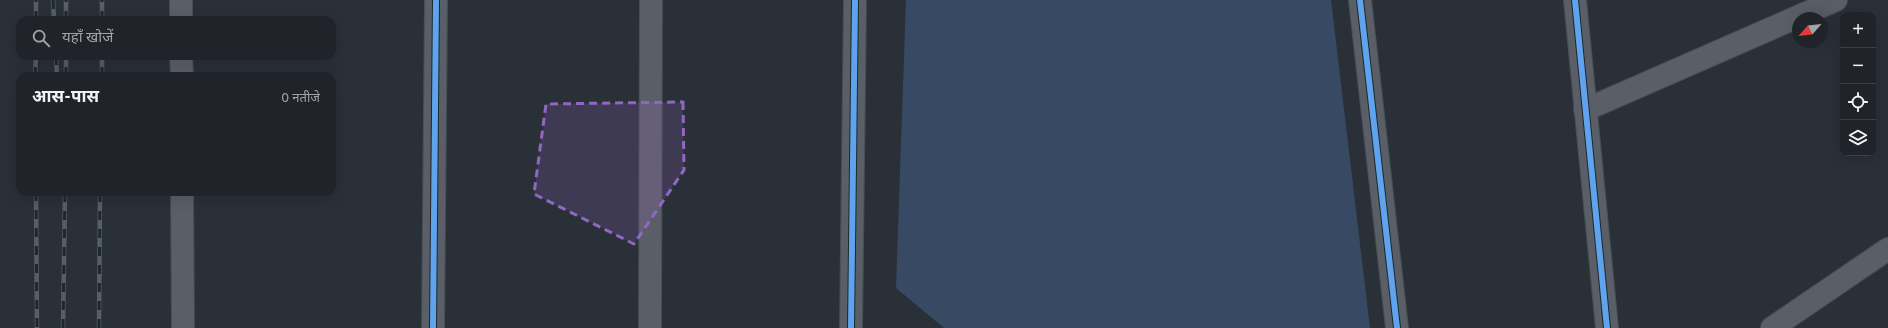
<!DOCTYPE html>
<html lang="hi">
<head>
<meta charset="utf-8">
<style>
  body { margin:0; font-family:Overpass,"Noto Sans Devanagari",sans-serif; background:#282c32; color:#f1f3f6 }
  .controls { position:absolute; right:12px; top:12px; display:grid; overflow:hidden; border-radius:8px; box-shadow:0 4px 16px #0002 }
  .controls button { width:36px; height:36px; display:grid; place-items:center; padding:0; border:0; border-bottom:1px solid #3d4147; background:#20242a; color:#f1f3f6; font:20px sans-serif }
  .compass { position:absolute; left:1792px; top:12px; width:36px; height:36px; border-radius:50%; background:#20242a; box-shadow:0 4px 16px #0002; rotate:243deg }
  .list { margin:0; padding:0; list-style:none }
  h2 { display:flex; justify-content:space-between; align-items:center; height:52px; margin:0; padding:0 16px; font-size:17px }
  h2 small { font-size:13px; font-weight:400; color:#a2a4a8 }
  .icon { flex:none; width:22px; height:22px; fill:none; stroke:currentColor; stroke-width:2; stroke-linecap:round; stroke-linejoin:round }
  .map { position:relative; flex:none; width:1888px; height:328px; overflow:hidden }
  .search { position:absolute; background:#20242a; box-shadow:0 4px 16px #0002; left:16px; top:16px; width:320px; height:44px; display:flex; align-items:center; gap:10px; box-sizing:border-box; padding:0 14px; border-radius:12px; color:#a2a4a8; font-size:15px }
  .panel { position:absolute; background:#20242a; box-shadow:0 4px 16px #0002; left:16px; top:72px; width:320px; height:124px; border-radius:12px }
  .map>svg:first-child { display:block }
</style>
</head>
<body>
<div class="map">
<svg width="1888" height="328" viewBox="0 0 1888 328">
  <rect width="100%" height="100%" fill="#2a3038"/>
  <polygon fill="#384963" points="906,0 1331,0 1370,328 944,328 896,288"/>
  <g fill="none" stroke-linecap="round" stroke-linejoin="round">
    <defs>
      <g id="street">
        <polyline points="181,0 181,20"/>
        <polyline points="1360,0 1397,328"/>
        <polyline points="1575,0 1607,328"/>
        <polyline points="181,56 182,76"/>
        <polyline points="1585,110 1836,0"/>
        <polyline points="182,192 183,328"/>
        <polyline points="433,328 436,0"/>
        <polyline points="650,328 651,0"/>
        <polyline points="851,328 855,0"/>
        <polyline points="1772,328 1888,249"/>
      </g>
    </defs>
    <use href="#street" stroke="#484c53" stroke-width="24"/>
    <use href="#street" stroke="#5a5e66" stroke-width="22"/>
    <defs>
      <g id="rail">
        <polyline points="53,0 54,20"/>
        <polyline points="36,20 36,0"/>
        <polyline points="66,20 66,0"/>
        <polyline points="102,20 102,0"/>
        <polyline points="56,56 57,76"/>
        <polyline points="35,76 36,56"/>
        <polyline points="66,76 66,56"/>
        <polyline points="102,76 102,56"/>
        <polyline points="36,192 37,328"/>
        <polyline points="63,328 65,192"/>
        <polyline points="99,328 100,192"/>
      </g>
    </defs>
    <use href="#rail" stroke="#595d64" stroke-width="4.5"/>
    <use href="#rail" stroke="#1d2633" stroke-width="3" stroke-dasharray="9" stroke-linecap="butt"/>
    <defs>
      <g id="cycleway">
        <polyline points="1360,0 1397,328"/>
        <polyline points="1575,0 1607,328"/>
        <polyline points="433,328 436,0"/>
        <polyline points="851,328 855,0"/>
      </g>
    </defs>
    <use href="#cycleway" stroke="#1d2633" stroke-width="8"/>
    <use href="#cycleway" stroke="#60a3ed" stroke-width="6"/>
  </g>
  <path fill="#9266c3" fill-opacity="0.2" stroke="#9266c3" stroke-width="3" stroke-dasharray="8 5" stroke-linejoin="round" d="M 683,102 L 684,170 L 634,244 L 534,194 L 546,104 Z"/>
</svg>
<div class="controls">
<button>+</button>
<button>−</button>
<button><svg class="icon" aria-label="locate" viewBox="0 0 24 24"><circle cx="12" cy="12" r="6"/><path d="M12 2v4M12 18v4M2 12h4M18 12h4"/></svg></button>
<button><svg class="icon" aria-label="layers" viewBox="0 0 24 24"><path d="M12 4l9 5-9 5-9-5zM3 14l9 5 9-5"/></svg></button>
</div>
<svg class="compass" viewBox="-18 -18 36 36"><path d="M0-13l5 13h-10z" fill="#e53935"/><path d="M0 13l5-13h-10z" fill="#a2a4a8"/></svg>
<div class="search"><svg class="icon" aria-label="search" viewBox="0 0 24 24"><circle cx="10" cy="10" r="6"/><path d="M15 15l6 6"/></svg>यहाँ खोजें</div>
<section class="panel">
<h2>आस-पास<small>0 नतीजे</small></h2>
<ul class="list">
</ul>
</section>
</div>
</body>
</html>
